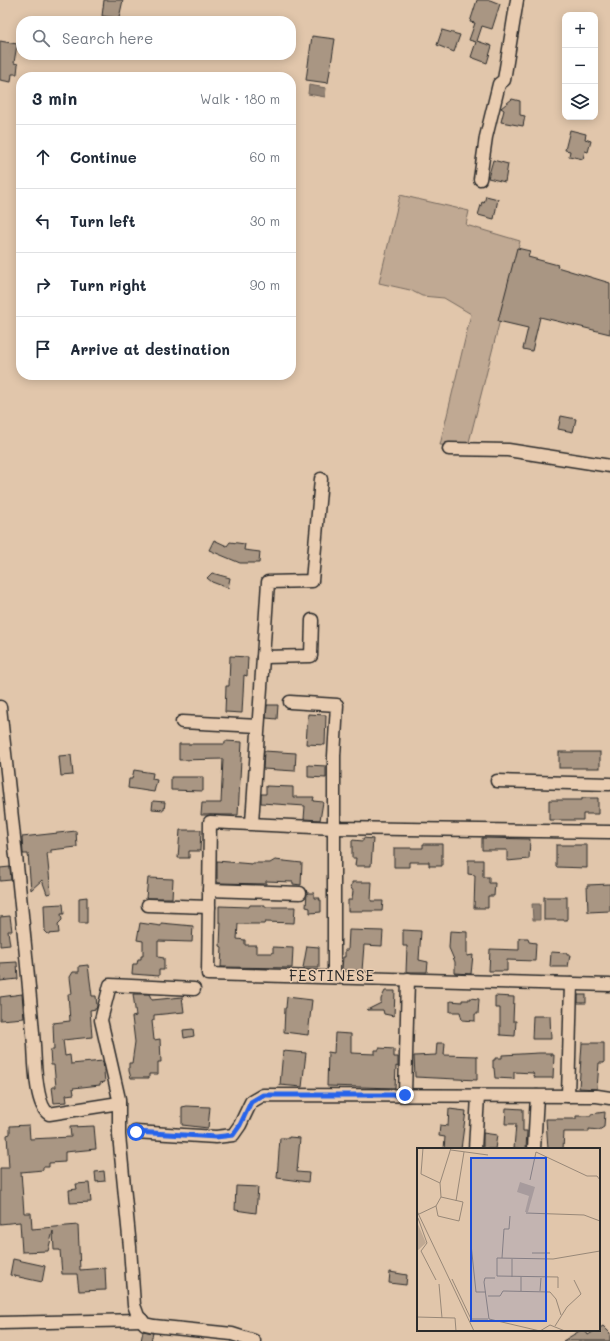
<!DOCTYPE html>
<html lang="en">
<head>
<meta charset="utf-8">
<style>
  body { margin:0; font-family:Mali,sans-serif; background:#f2f2f3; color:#1f2937 }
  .controls { position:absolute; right:12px; top:12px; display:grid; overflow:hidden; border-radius:8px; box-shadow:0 2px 10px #0003 }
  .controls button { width:36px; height:36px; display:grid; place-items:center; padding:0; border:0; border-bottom:1px solid #e0e1e3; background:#fff; color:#1f2937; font:20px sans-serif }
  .stop { position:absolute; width:12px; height:12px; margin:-9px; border:3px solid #2563eb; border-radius:50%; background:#fff }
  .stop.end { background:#2563eb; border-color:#fff; box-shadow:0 1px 4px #0008 }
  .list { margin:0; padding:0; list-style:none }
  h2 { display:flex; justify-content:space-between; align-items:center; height:52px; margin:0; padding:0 16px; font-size:17px }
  h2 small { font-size:13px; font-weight:400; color:#747a83 }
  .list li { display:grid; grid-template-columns:26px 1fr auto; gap:12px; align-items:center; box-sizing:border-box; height:64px; padding:0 16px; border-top:1px solid #e0e1e3 }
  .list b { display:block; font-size:15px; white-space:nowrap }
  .list em { font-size:13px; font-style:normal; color:#747a83 }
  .icon { flex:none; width:22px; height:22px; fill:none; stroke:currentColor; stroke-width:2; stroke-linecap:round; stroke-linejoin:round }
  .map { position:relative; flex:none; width:610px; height:1341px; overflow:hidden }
  .search { position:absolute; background:#fff; box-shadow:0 2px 10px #0003; left:16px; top:16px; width:280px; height:44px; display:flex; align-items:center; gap:10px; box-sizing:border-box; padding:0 14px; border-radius:16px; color:#747a83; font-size:15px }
  .panel { position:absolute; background:#fff; box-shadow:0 2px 10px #0003; left:16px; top:72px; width:280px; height:308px; border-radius:16px }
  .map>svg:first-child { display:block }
</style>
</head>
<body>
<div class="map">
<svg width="610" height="1341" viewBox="0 0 610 1341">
  <rect width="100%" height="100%" fill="#e1c6ab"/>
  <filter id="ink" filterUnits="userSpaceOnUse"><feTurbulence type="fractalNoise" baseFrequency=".025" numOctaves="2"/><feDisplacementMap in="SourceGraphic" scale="8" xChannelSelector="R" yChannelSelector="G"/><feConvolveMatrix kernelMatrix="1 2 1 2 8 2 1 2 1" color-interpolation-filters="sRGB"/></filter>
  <g filter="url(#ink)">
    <polygon fill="#c0a993" stroke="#766a5f" points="400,195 469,211 466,225 520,241 468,446 440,445 471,314 444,298 422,296 410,290 379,283"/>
    <g fill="#948475" stroke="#6a6057">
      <polygon points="309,85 326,88 325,97 308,94"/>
      <polygon points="532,904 540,904 540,920 533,920"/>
    </g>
    <g fill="#a99683" stroke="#2b2b2b">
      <polygon points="104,0 123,0 119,18 102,16"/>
      <polygon points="477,0 490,0 500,4 492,29 482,26 477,41 492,46 487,63 471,57 476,42 469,40 475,23 470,22"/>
      <polygon points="442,30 460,35 454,52 437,45"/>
      <polygon points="312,36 335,39 328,83 306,80"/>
      <polygon points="0,41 17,44 14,63 18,64 17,74 12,74 11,82 0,80"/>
      <polygon points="512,99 520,101 520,115 525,116 523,126 501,122 504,110 501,108"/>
      <polygon points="570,130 586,134 585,139 591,141 588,152 585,151 583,159 569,156 570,151 565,150"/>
      <polygon points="493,160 508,164 505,182 488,178"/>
      <polygon points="486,196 498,199 494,219 478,215 482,202 484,203"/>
      <polygon points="517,248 530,251 528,257 558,265 557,267 610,283 610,334 540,317 532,351 523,349 528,328 498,321"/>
      <polygon points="561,416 576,419 573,432 558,429"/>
      <polygon points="214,540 227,546 230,542 245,544 244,550 260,552 259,563 240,563 209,550"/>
      <polygon points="212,573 230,578 228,588 212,582 207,578"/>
      <polygon points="230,656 248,657 247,676 244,675 242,713 225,712 226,686 229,686"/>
      <polygon points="267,705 278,705 277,719 266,718"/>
      <polygon points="308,714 326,715 325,745 306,744"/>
      <polygon points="225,741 242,742 238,815 201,815 202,803 221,803 223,759 179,760 179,744 225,744"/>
      <polygon points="264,751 296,753 295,771 263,769"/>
      <rect x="559" y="752" width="41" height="16"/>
      <polygon points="71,755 73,775 61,776 59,756"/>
      <polygon points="308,765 326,766 326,778 308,777"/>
      <polygon points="134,770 153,773 152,779 157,780 154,792 128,788 129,779 132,779"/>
      <polygon points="171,777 203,777 203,791 171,790"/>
      <polygon points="266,786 293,787 293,797 314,797 313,801 323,802 320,820 304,819 305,806 261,803 261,794 266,794"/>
      <polygon points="582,798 598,798 598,814 583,814 583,820 549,820 549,800 582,800"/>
      <polygon points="153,801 165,802 164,810 152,809"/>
      <polygon points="180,830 201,830 200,851 189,851 189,858 178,858"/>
      <polygon points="76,831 77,847 51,850 51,853 47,853 51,893 47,894 42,880 31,890 28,854 23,854 22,837"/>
      <polygon points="363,838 373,839 371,866 355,866 356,858 352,858 352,840 363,841"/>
      <polygon points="482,838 530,839 529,859 507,861 507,850 482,850"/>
      <polygon points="423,844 442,844 442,866 429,866 429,862 409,862 409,867 394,867 394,848 423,848"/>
      <polygon points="556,845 587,845 587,868 556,867"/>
      <polygon points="275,860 302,863 301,885 293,884 293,882 266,881 266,884 218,883 217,881 217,861 252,864 252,863 270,863"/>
      <polygon points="468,860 483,860 483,877 489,877 489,883 495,883 494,896 488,896 488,908 474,908 475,875 468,874"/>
      <polygon points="10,867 11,880 0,881 0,868"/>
      <polygon points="148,878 173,879 172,898 146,898"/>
      <polygon points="352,882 372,882 371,901 383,901 382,911 348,911 348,900 352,900 353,891 350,886 352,885"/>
      <polygon points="610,884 610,911 588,912 587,885"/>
      <polygon points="307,893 314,893 314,898 320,898 319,900 321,900 321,912 310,913 310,908 306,907"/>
      <polygon points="87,897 87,923 79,923 79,898"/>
      <rect x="544" y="897" width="23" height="23"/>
      <polygon points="63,904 64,914 61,914 62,920 58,924 59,933 48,934 45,931 44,905"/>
      <polygon points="250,905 265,905 265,907 295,907 294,923 265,922 264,924 238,924 237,939 245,940 245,945 256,945 256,953 273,953 273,947 293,948 292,968 221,967 222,947 220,946 221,922 219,922 219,906 249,907"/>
      <polygon points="10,916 12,931 8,931 10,945 0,946 0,917"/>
      <polygon points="140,923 161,926 161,923 193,926 192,942 158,941 158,957 164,958 164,970 159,970 159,976 132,974 133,964 137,964 138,959 141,959 141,956 143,956 143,941 137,940"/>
      <polygon points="349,930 383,931 382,946 364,945 362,971 342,970 343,957 345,957 345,950 348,950"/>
      <polygon points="403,930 421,931 419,960 428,962 427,972 406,972 407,946 403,946"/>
      <polygon points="450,931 467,932 467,956 473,955 471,974 455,973 455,962 449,948"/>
      <polygon points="519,938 528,938 529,942 536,943 535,961 507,960 507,971 489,971 490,949 519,950"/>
      <polygon points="307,946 319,947 319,968 303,968"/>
      <polygon points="551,952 567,953 567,955 570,955 568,967 550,967"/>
      <polygon points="17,962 18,979 0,981 0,963"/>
      <polygon points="88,965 92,996 96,996 97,1006 96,1009 90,1010 92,1037 63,1040 65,1056 70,1055 71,1064 103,1061 105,1082 100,1083 100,1085 73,1088 74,1094 66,1095 67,1102 54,1103 52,1087 56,1087 54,1065 51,1065 50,1050 54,1050 53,1023 70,1021 68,994 72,994 70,977 73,972 79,972 79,966"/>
      <polygon points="385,991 395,991 394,1016 384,1014 383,1010 367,1010 381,1003 381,999"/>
      <polygon points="22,994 24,1018 0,1020 0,997"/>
      <polygon points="133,994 149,994 152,1000 182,997 184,1012 154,1015 154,1020 152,1021 154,1040 160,1039 161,1062 158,1062 158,1074 149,1074 149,1078 131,1078 129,1071 129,1063 132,1063 135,1042 132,1017 136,1016"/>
      <rect x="578" y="995" width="8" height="8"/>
      <polygon points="495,996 514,997 513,1021 516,1021 515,1036 500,1035 500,1008 495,1008"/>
      <polygon points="287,997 312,1000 308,1035 284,1032 285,1008 286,1008"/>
      <polygon points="469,998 479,999 478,1014 475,1014 475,1021 462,1020 460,1012 450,1012 450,1001 462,1002 462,1000 469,1000"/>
      <polygon points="533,1016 550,1016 551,1039 532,1039"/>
      <polygon points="193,1029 194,1036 184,1038 183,1030"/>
      <polygon points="335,1033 351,1034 351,1053 375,1054 375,1050 379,1050 379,1048 394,1049 394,1057 398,1057 398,1067 396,1066 395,1088 327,1086 328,1052 334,1053"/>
      <polygon points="437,1043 445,1043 444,1055 477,1056 477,1080 415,1077 414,1056 436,1055"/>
      <polygon points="582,1043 604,1043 604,1063 599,1063 597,1089 579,1088"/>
      <polygon points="283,1051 306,1053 302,1087 280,1085"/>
      <polygon points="539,1053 551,1053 551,1055 554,1055 553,1078 535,1078 533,1073 514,1072 514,1079 495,1078 494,1068 493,1068 493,1060 495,1060 495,1058 502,1058 502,1055"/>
      <polygon points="187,1106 210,1107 208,1128 182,1125 182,1107"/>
      <polygon points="506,1108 523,1109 523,1131 527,1131 526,1149 514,1148 516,1124 505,1124"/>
      <polygon points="449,1109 466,1111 461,1149 444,1149 445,1137 439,1136 440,1125 448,1126"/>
      <polygon points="605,1112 604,1127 599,1130 589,1129 589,1132 564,1132 563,1149 548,1149 546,1119 576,1119 576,1116 591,1116 591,1114"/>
      <polygon points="29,1125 30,1139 71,1137 70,1127 94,1126 96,1149 65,1152 65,1162 49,1163 49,1167 43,1167 43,1170 21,1172 24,1213 31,1213 32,1229 78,1225 80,1270 105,1268 106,1290 79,1291 77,1274 62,1274 60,1250 54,1250 53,1231 48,1251 22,1252 20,1222 0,1224 0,1168 9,1168 7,1135 10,1134 10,1126"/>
      <polygon points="483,1133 497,1135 495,1149 483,1149"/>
      <polygon points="289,1137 300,1138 297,1172 309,1173 308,1182 277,1178 280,1138 289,1138"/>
      <polygon points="104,1171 105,1181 96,1182 95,1172"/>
      <polygon points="89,1183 91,1202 70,1203 69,1190 77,1189 76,1184"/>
      <polygon points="236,1186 258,1187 256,1213 235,1210"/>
      <polygon points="13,1259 45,1266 42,1282 10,1275"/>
      <polygon points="390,1272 407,1275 406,1285 389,1283"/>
      <polygon points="603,1326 610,1333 610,1341 563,1341 581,1330 585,1330 588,1335"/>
      <polygon points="143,1331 153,1333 151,1341 141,1341"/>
    </g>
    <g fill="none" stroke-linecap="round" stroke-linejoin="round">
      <defs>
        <g id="minor">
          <polyline points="480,179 486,137 499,84 504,80 517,0"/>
          <polyline points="449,449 508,450 610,466"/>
          <polyline points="263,657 311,656 312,620"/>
          <polyline points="290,702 337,705 334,756 334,977"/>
          <path d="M 0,707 C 12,819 25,932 34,1045 C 35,1061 35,1105 49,1114 L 119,1103"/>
          <polyline points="182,722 258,726"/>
          <polyline points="497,781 610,784"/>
          <polyline points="252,823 268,582 312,581 321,479"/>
          <polyline points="610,832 334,828 210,822 208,974 610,985"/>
          <polyline points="209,890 300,893"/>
          <polyline points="148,905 209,907"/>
          <polyline points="194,989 110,985 101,1020 119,1099 119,1135 130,1247 134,1305 138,1316 145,1324 154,1326 232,1334 254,1341"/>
          <polyline points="405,1095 408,979"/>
          <polyline points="568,1096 571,984"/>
          <polyline points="135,1132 216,1137 233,1135 240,1125 251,1102 263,1095 597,1096 610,1098"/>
          <polyline points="475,1149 478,1096"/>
          <polyline points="534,1149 537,1096"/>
          <polyline points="0,1323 142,1320"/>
        </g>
      </defs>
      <use href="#minor" stroke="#2b2b2b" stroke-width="15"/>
      <use href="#minor" stroke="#e9ccb0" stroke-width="12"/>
    </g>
  </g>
  <g fill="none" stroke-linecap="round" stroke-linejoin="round" filter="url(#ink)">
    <polyline stroke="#2563eb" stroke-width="5" points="136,1132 216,1137 233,1135 240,1125 251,1102 263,1095 405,1095"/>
  </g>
  <g text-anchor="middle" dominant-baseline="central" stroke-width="3" stroke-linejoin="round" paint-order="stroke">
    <g font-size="15" letter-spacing="1" fill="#2b2b2b" stroke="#e9ccb0">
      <text x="332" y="975">FESTINESE</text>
    </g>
  </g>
  <g transform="translate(417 1148)">
    <rect width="183" height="183" fill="#e1c6ab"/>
    <path d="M 103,34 L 118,39 L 111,64 L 108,64 L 112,48 L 100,44 ZM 0,74 L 9,95 L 0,103 Z" fill="#c0a993"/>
    <path fill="none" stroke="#988878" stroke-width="1" d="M 6,0 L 4,26 L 23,35M 34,2 L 71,7M 113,32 L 119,4 L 170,28 L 180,28 L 183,32M 24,49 L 46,54 L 42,73 L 21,68 L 19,58 L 24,49 L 23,35 L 34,0M 39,53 L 47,4M 0,63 L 57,183M 109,65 L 167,67 L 183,73M 0,67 L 19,58M 1,70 L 10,95 L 4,103 L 19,132M 54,96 L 59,144 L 69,144M 115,105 L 133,105M 85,110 L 87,81 L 92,81 L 93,68M 95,111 L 95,129M 78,130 L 68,130 L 67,134 L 72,171 L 123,183M 35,131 L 54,171 L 71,171M 22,136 L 25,170M 141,140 L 141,129 L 80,128 L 80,110 L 136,111 L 183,103M 104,143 L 104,129M 123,143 L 124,130M 71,148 L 83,148 L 86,143 L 133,144 L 139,151 L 144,167M 0,169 L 38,170 L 39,183M 138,178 L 150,159 L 164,146 L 157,132M 123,183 L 133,177 L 148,183"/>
    <path fill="#1d4ed8" fill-opacity="0.15" stroke="#1d4ed8" stroke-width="2" d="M 54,10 L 129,10 L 129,173 L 54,173 Z"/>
    <rect width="183" height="183" fill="none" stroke="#2b2b2b" stroke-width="2"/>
  </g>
</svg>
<div class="controls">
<button>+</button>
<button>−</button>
<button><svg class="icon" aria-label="layers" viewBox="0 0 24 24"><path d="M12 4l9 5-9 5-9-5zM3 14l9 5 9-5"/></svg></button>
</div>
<div class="stop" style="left:136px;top:1132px"></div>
<div class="stop end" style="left:405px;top:1095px"></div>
<div class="search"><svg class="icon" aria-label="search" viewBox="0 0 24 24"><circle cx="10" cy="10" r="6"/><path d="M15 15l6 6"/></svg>Search here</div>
<section class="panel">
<h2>3 min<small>Walk · 180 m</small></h2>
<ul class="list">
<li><svg class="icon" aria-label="ahead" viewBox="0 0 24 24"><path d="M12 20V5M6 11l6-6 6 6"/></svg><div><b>Continue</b></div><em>60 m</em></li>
<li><svg class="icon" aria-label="left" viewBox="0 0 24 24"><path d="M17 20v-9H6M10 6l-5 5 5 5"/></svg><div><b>Turn left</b></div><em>30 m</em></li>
<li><svg class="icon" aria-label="right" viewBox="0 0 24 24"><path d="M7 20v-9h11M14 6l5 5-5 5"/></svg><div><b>Turn right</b></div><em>90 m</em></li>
<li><svg class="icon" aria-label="arrive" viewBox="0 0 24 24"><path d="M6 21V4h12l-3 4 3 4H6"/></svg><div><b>Arrive at destination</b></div></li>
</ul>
</section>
</div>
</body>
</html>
